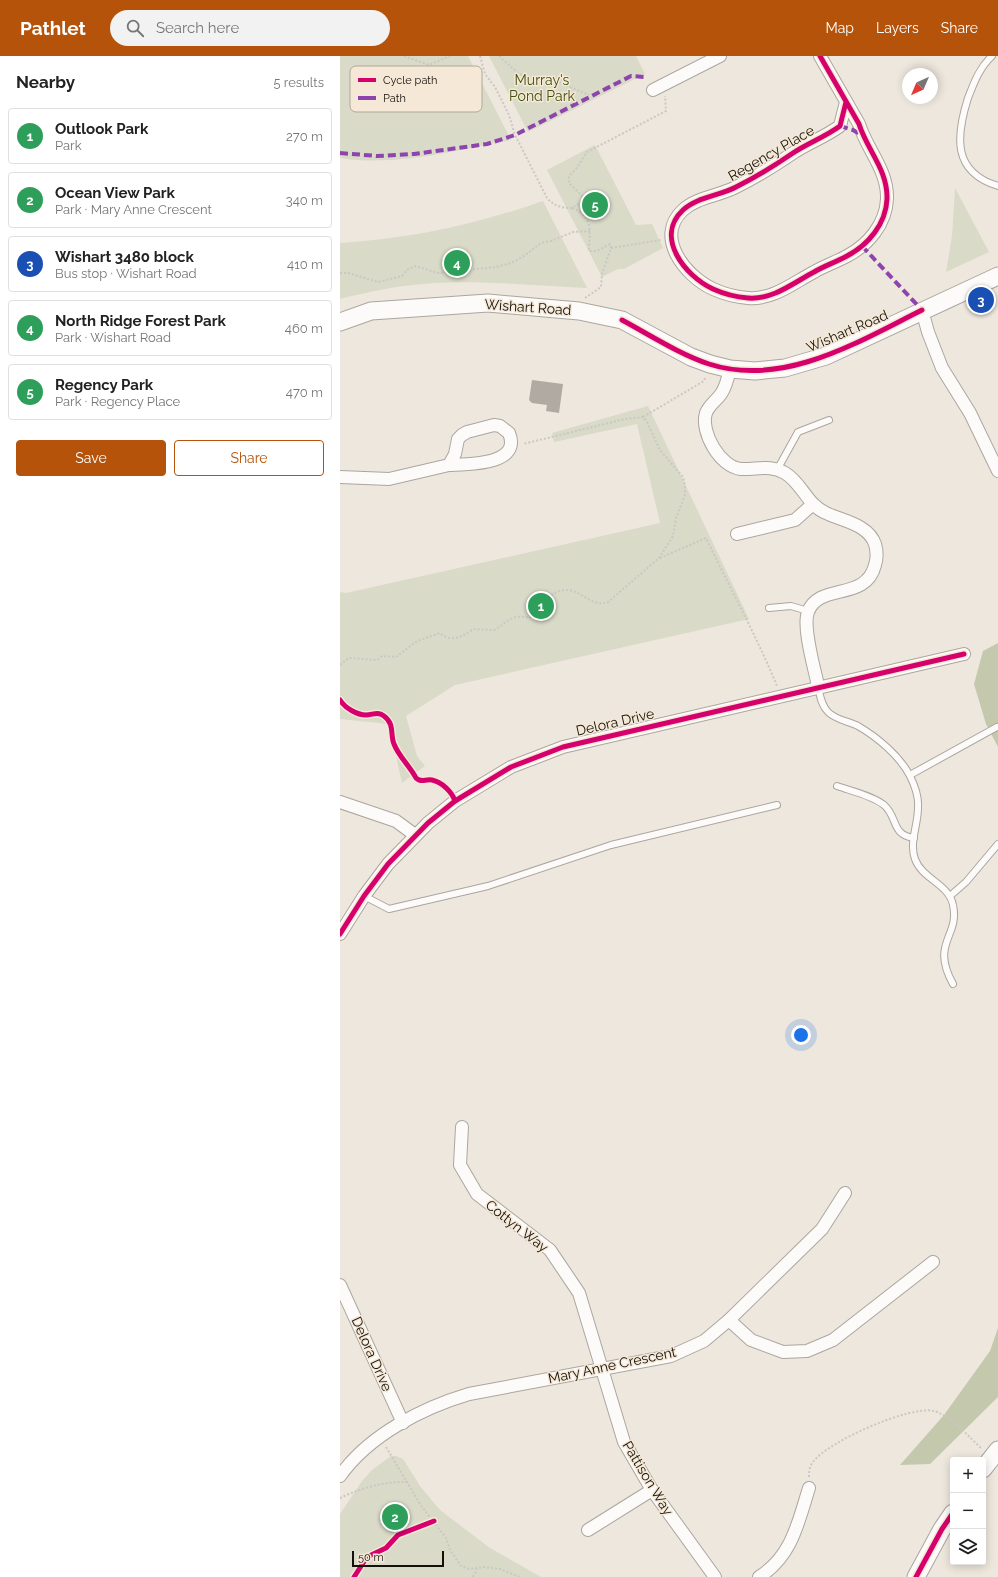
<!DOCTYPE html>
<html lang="en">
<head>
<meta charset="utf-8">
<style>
  body { margin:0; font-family:Raleway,sans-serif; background:#f2f2f2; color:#222 }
  .controls { position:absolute; right:12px; bottom:12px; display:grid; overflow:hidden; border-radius:4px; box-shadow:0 2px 10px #0003 }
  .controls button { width:36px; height:36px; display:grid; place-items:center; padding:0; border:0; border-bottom:1px solid #e0e0e0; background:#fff; color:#222; font:20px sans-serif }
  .compass { position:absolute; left:562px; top:12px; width:36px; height:36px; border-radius:50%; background:#fff; box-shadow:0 2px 10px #0003; rotate:224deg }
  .scale { position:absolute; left:12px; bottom:10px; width:92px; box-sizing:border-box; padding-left:4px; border:2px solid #14100a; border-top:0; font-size:11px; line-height:14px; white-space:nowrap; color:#14100a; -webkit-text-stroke:3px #f5e8d6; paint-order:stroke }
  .you { position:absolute; left:461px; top:979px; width:14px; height:14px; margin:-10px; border:3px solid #fff; border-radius:50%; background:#1a73e8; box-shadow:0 0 0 6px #1a73e833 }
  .badge { display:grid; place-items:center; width:26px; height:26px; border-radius:50%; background:#b45309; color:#fff; font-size:13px; font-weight:700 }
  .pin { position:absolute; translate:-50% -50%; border:2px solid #fff; box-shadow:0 1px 4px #0006 }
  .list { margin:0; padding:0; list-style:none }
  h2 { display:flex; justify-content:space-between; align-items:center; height:52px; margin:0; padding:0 16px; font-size:17px }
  h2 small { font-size:13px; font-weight:400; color:#767676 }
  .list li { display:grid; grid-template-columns:26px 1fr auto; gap:12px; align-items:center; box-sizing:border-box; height:56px; margin:0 8px 8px; padding:0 8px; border:1px solid #e0e0e0; border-radius:4px }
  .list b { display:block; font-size:15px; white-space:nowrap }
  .list p { margin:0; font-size:13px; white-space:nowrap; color:#767676 }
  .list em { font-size:13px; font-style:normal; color:#767676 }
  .actions { display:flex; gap:8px; padding:12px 16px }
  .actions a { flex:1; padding:9px 0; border:1px solid #b45309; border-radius:4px; text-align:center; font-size:14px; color:#b45309 }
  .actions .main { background:#b45309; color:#fff }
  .icon { flex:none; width:22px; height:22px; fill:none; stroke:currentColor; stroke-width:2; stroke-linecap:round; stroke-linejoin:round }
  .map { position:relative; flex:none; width:658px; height:1521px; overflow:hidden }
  header { display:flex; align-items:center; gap:24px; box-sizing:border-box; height:56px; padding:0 20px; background:#b45309; color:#fff }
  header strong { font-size:19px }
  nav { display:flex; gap:22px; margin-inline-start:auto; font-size:14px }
  .search { width:280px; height:36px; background:#f2f2f2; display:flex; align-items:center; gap:10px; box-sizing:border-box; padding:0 14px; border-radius:22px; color:#767676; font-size:15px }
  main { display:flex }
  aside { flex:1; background:#fff }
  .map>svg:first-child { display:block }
</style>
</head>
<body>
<header>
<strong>Pathlet</strong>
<div class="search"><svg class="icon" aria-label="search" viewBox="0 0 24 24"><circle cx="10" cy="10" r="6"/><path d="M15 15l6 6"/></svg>Search here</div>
<nav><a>Map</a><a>Layers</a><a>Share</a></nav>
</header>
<main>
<aside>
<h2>Nearby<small>5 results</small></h2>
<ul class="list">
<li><span class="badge" style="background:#2e9e5b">1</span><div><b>Outlook Park</b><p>Park</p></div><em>270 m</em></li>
<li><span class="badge" style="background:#2e9e5b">2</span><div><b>Ocean View Park</b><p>Park · Mary Anne Crescent</p></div><em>340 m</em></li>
<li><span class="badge" style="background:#1a4fb4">3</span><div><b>Wishart 3480 block</b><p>Bus stop · Wishart Road</p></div><em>410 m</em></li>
<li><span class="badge" style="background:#2e9e5b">4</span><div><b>North Ridge Forest Park</b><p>Park · Wishart Road</p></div><em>460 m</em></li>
<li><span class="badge" style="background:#2e9e5b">5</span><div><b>Regency Park</b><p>Park · Regency Place</p></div><em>470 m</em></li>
</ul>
<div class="actions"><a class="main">Save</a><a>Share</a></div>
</aside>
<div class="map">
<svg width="658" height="1521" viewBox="0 0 658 1521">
  <rect width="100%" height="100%" fill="#eee7dd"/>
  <g fill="#d9dac7">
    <path d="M 0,0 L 128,0 L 171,84 C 115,94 57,111 0,102 Z"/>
    <polygon points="149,0 296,0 305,18 188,76"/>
    <polygon points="255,89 296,169 312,168 323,192 284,213 278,213 262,221 207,114"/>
    <polygon points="615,132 649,196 606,216 612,180"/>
    <path d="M 203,145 L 247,232 C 196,230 144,224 94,227 C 62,229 31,235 0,243 L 0,187 C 70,183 137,168 203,145 Z"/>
    <polygon points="308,350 409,563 115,629 66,660 77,700 85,710 62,727 49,668 0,663 0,536 6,537 320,467 297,368 214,386 212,377"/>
    <polygon points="51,1400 56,1400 63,1403 80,1430 100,1454 150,1492 201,1521 0,1521 0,1458 22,1425 32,1414"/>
  </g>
  <g fill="#c4c8ac">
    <polygon points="658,587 658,691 646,668 634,628 643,595"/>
    <polygon points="658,1272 658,1341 590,1408 560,1409 604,1359 650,1295"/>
  </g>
  <polygon fill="#b0aaa3" points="192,324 223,328 219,357 206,355 207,349 192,347 189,344"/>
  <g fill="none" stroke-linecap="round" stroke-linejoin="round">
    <defs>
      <g id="lane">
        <path d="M 652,0 C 639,12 634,27 628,42 C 616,80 612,116 658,130"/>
        <polyline points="437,414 458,376 489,364"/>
        <polyline points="429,552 451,550 468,555"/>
        <path d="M 478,631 C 480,639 481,649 488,656 C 496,664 508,665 518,670 C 537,681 560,700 570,720 C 575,730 579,741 578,752 C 578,769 569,787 575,803 C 582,823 609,828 613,849 C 620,881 590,886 613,928"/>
        <polyline points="570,719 657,671"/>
        <path d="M 497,730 C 511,735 531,739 544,749 C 558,761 551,779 574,782"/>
        <polyline points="24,840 49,853 148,830 271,789 437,749"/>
        <polyline points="610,840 626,826 658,788"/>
      </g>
      <g id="street">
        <path d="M 480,0 L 519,68 C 527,94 548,114 547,143 C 546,168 528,189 507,200 C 496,206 484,210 474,216 C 453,227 433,244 408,242 C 396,241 384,238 373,233 C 345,220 314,181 343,154 C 357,141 379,140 396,131 C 416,121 434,110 453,97 C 468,87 485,81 500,70 L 506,46"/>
        <polyline points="313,34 380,0"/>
        <polyline points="582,254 588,276 602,312 630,357 658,415"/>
        <path d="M 390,313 C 388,322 386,331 381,338 C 376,345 369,349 366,357 C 360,376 380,411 401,413 C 416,414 430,408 445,417 C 462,427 467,449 486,457 C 502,465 528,468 535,488 C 537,495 537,503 535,509 C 526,546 479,526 468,556 C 462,571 475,614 478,630"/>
        <path d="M 154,369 L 160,370 L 169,377 C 182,409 129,408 109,409 L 115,398 L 118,383 L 122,379 L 127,376 Z"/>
        <polyline points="0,421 49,423 109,409"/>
        <polyline points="397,478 455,464 473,448"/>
        <polyline points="0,746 56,765 75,779"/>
        <polyline points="0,878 24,840 48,808 88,767 115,745 171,711 223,691 624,598"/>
        <polyline points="122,1071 120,1109 137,1138 210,1194 239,1237 284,1386 312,1434 375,1521"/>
        <polyline points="0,1229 63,1367"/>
        <polyline points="389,1264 411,1284 443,1296 467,1295 493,1284 593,1206"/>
        <path d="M 0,1420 C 29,1379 82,1352 129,1338 L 331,1300 L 364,1285 L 389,1264 L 482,1173 L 505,1137"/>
        <polyline points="248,1474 312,1434"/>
        <path d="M 419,1521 C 452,1500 458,1467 469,1432"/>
      </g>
      <g id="secondary">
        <polyline points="0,266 31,255 148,247 239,255 282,264 351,301 370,308 390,313 415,315 445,312 486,300 658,220"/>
        <polyline points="643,1413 658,1394"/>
        <polyline points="576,1521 602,1473 613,1457"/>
      </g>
    </defs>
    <use href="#lane" stroke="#aba69f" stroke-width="8"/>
    <use href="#street" stroke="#aba69f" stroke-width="14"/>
    <use href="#secondary" stroke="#aba69f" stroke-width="19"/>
    <g stroke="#cac8c4" stroke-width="2" stroke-dasharray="2 2" stroke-linecap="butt">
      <polyline points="64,0 89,9 110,0"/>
      <path d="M 140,0 L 145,18 L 155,31 L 169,59 L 175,79 L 207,142 C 214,150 221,152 232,152"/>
      <polyline points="159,0 178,17 185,20 206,21 249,39"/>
      <polyline points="271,192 321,184"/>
      <polyline points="0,217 8,217 38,226 62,220 67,214 75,210 98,217 156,211 171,207 184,200 201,187 211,185 233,176 251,175"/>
      <path d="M 245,242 L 261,231 L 262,218 L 271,192 L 270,188 L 257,195 L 249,195 C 249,176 255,161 232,152 L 243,145 L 244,142 L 229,127 L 229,120 L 236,113 L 247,96 L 326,55 L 325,40"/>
      <polyline points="303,361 364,325 365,322"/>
      <path d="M 320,502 L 366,482 C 390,532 416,579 437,630"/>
      <path d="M 0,609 L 9,602 L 37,604 L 42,600 L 56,601 L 77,585 L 100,577 C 111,587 123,581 133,573 L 154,574 C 161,571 165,565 173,562 C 181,559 184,562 192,561 C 202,559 205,548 210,540 C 237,521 247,554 268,546 L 319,502 L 333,480 L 336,462 L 345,439 L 345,429 L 343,421 L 320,394 L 307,366 L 303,361 L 285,363 L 183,388"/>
      <path d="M 0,644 C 5,652 17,659 26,659 C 33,659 37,655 44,660 C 55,668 50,679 54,688 C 59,701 70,710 76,722 L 84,725 L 91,724 L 109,734"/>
      <polyline points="46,1391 80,1448 106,1482 110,1494 121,1510 129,1513 144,1511 160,1513 180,1521"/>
      <path d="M 469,1421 C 469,1416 469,1411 473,1406 C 487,1386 570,1349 594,1355 C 610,1359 630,1382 642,1393"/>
      <path d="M 0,1442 C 21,1432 45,1425 68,1426"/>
      <polyline points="14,1521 27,1501 46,1492 58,1479 94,1465"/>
      <polyline points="133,1521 137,1513"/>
    </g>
    <use href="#lane" stroke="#fcfbfa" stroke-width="6"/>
    <use href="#street" stroke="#fcfbfa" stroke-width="12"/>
    <use href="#secondary" stroke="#fcfbfa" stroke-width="17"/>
    <g stroke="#8e44ad" stroke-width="4" stroke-dasharray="8 4" stroke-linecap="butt">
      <polyline points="500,70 513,74 523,80"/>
      <polyline points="0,97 37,100 74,98 147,88 175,79 291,20 304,21"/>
      <polyline points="522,190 582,254"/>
    </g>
    <defs>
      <g id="cycleway">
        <path d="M 480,0 L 519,68 C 527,94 548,114 547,143 C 546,168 528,189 507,200 C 496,206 484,210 474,216 C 453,227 433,244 408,242 C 396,241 384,238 373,233 C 345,220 314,181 343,154 C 357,141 379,140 396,131 C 416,121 434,110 453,97 C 468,87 485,81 500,70 L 506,46"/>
        <path d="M 282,264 C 310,279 339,298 369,308 C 443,332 518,286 582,254"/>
        <path d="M 0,644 C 5,652 17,659 26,659 C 33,659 37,655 44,660 C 55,668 50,679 54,688 C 59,701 70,710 76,722 C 81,727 85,723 92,724 C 102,726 112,736 115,745"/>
        <polyline points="0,878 24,840 48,808 88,767 115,745 171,711 223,691 624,598"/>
        <polyline points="14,1521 27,1501 46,1492 58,1479 94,1465"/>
        <polyline points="576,1521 602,1473 613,1457"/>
      </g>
    </defs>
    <use href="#cycleway" stroke="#f5e8d6" stroke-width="8"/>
    <use href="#cycleway" stroke="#d6006c" stroke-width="5"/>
  </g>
  <g text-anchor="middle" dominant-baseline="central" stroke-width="3" stroke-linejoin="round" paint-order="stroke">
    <g font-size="14" fill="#42500c" stroke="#f5e8d6">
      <text x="202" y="24">Murray's<tspan x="202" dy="16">Pond Park</tspan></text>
    </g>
    <g font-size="14" fill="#14100a" stroke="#f5e8d6">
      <text transform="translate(431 97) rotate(-30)">Regency Place</text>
      <text transform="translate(188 251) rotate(4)">Wishart Road</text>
      <text transform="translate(507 275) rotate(-23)">Wishart Road</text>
      <text transform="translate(275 666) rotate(-13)">Delora Drive</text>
      <text transform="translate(177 1170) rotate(38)">Cottyn Way</text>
      <text transform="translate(32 1298) rotate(66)">Delora Drive</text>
      <text transform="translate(272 1309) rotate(-12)">Mary Anne Crescent</text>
      <text transform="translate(308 1422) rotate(59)">Pattison Way</text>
    </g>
  </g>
  <rect x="10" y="10" width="132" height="46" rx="6" fill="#f5e8d6" stroke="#b2a799" stroke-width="1"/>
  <rect x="18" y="22" width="18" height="4" fill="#d6006c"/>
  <rect x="18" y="40" width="18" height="4" fill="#8e44ad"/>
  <g font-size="11" fill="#14100a">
    <text x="43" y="28">Cycle path</text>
    <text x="43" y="46">Path</text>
  </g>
</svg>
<div class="controls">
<button>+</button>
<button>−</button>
<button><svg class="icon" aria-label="layers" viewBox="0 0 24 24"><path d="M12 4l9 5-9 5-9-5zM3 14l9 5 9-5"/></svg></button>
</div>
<svg class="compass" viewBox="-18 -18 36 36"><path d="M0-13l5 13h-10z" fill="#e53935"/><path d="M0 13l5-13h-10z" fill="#767676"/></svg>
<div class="scale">50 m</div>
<div class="you"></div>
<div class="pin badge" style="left:201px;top:550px;background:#2e9e5b">1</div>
<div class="pin badge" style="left:55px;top:1461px;background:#2e9e5b">2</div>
<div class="pin badge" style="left:641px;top:244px;background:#1a4fb4">3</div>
<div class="pin badge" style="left:117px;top:207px;background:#2e9e5b">4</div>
<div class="pin badge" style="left:255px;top:149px;background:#2e9e5b">5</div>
</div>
</main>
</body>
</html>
